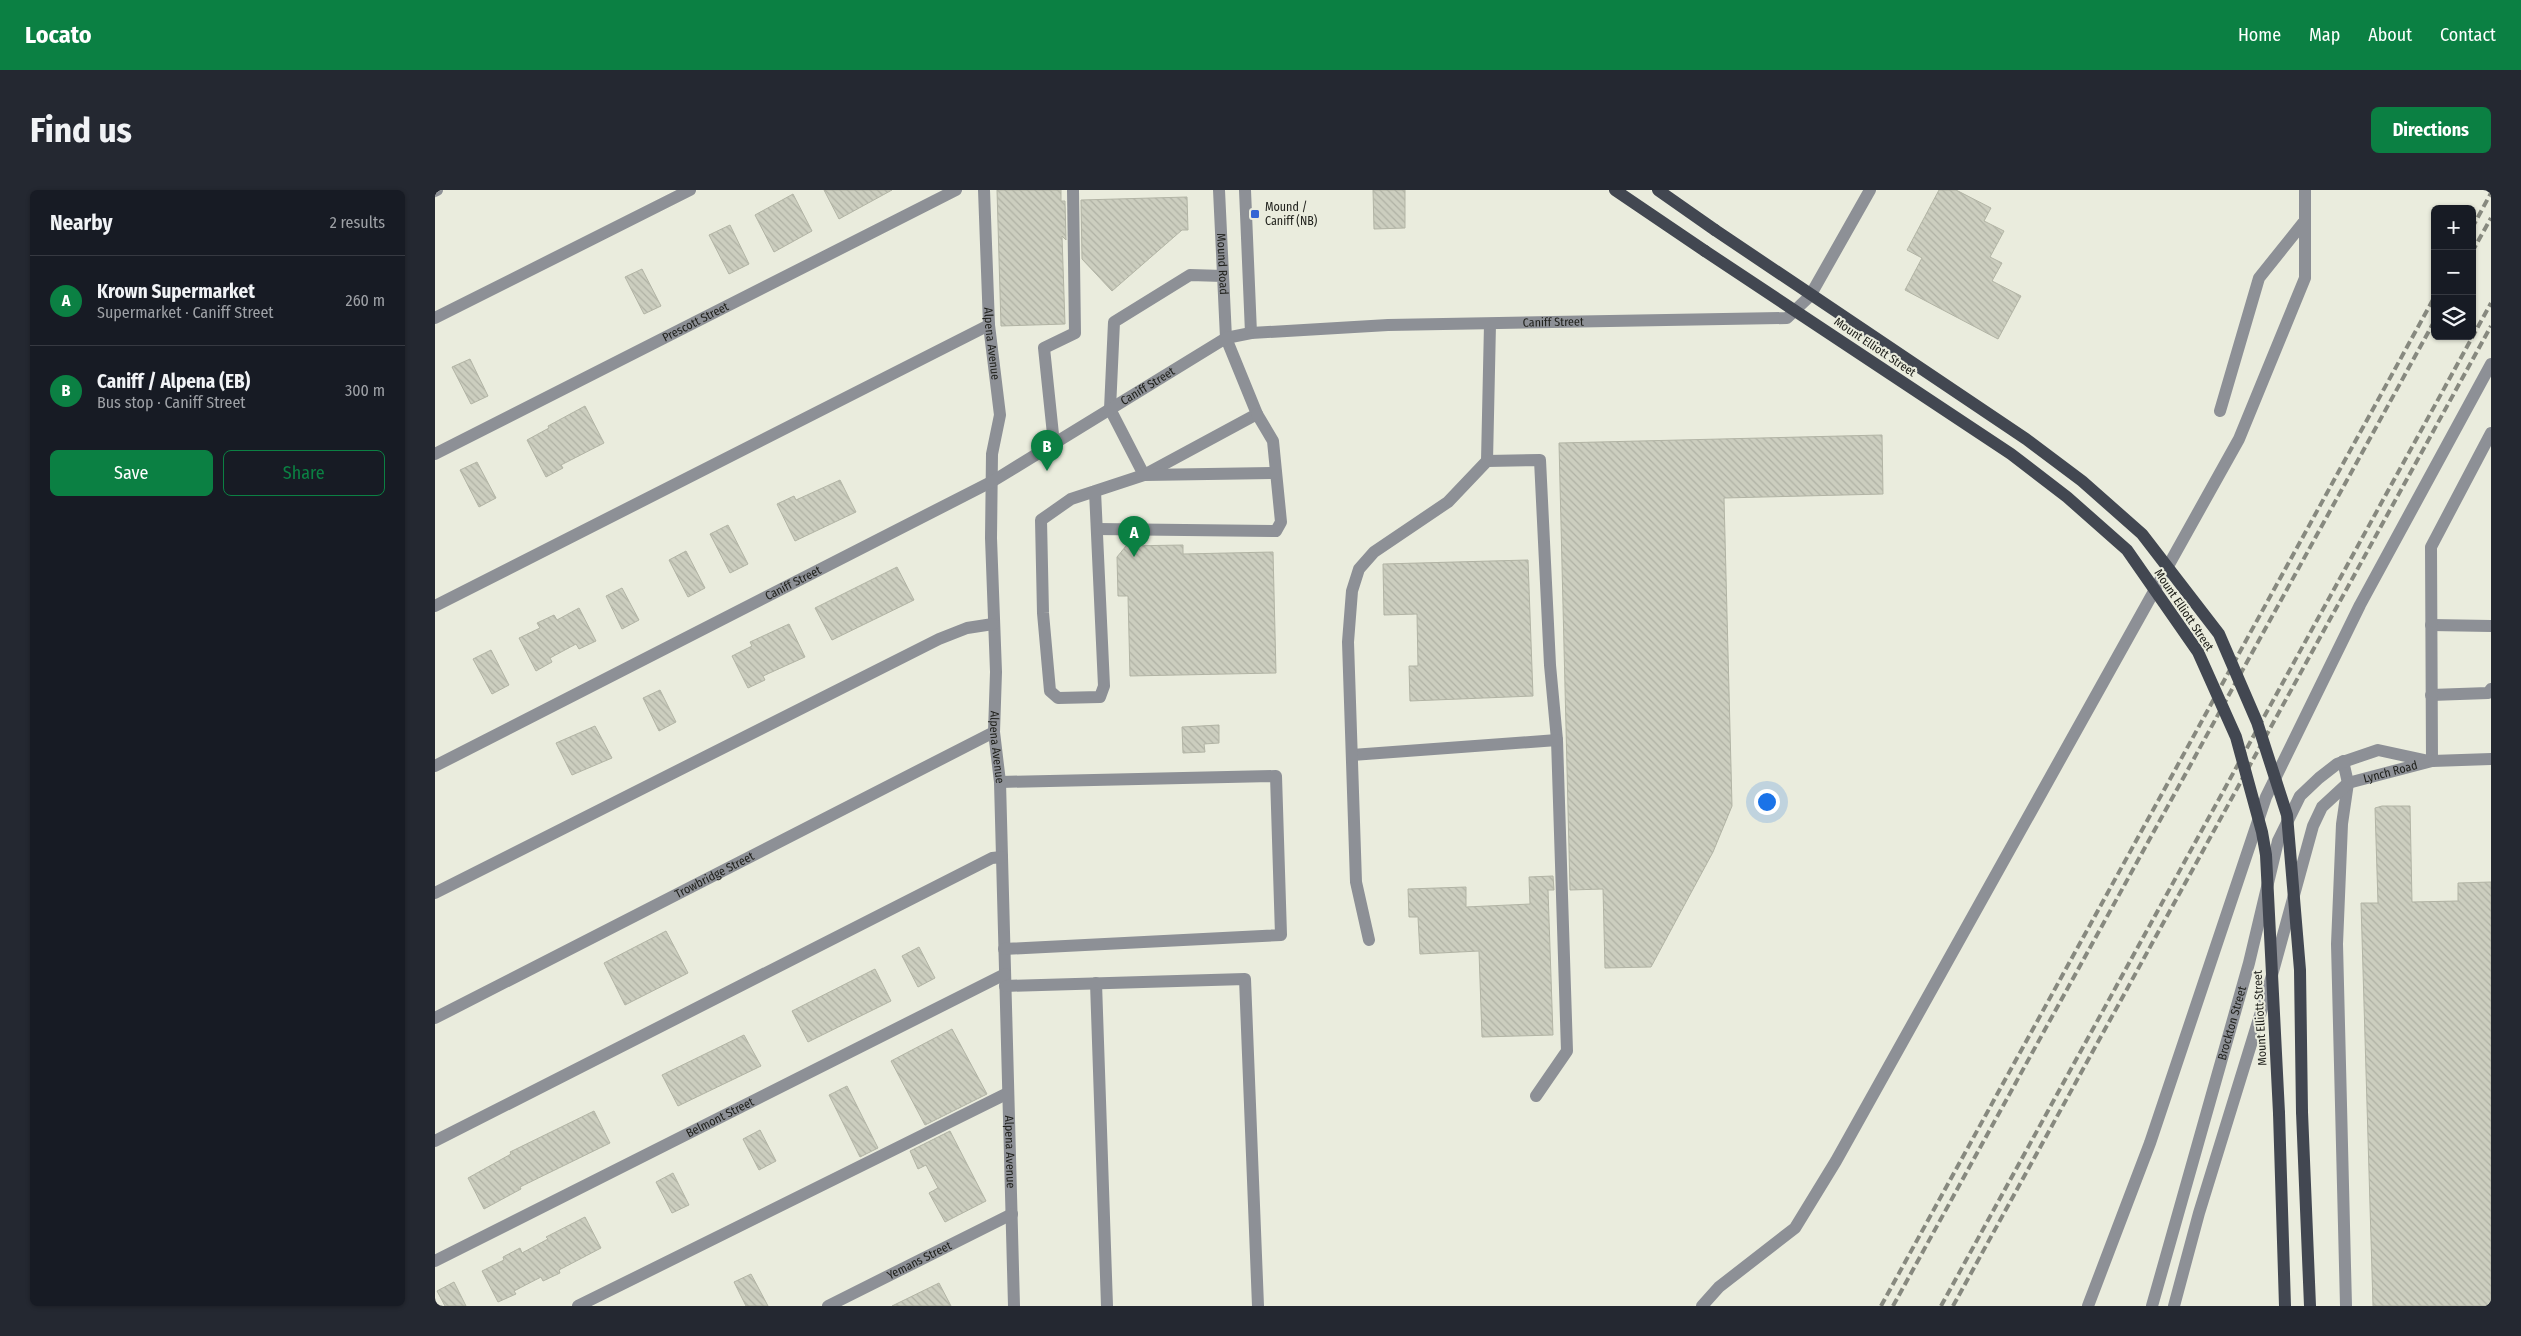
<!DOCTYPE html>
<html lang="en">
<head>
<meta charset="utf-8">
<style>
  body { margin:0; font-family:"Fira Sans Condensed",sans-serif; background:#242831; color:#f1f3f6 }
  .controls { position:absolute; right:15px; top:15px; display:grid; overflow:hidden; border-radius:8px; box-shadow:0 1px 4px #0004 }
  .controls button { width:45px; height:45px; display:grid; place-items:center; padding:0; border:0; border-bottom:1px solid #363941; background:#171b24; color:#f1f3f6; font:25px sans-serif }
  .you { position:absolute; left:1331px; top:611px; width:18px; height:18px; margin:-12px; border:4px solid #fff; border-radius:50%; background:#1a73e8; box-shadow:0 0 0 8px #1a73e833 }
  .badge { display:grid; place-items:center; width:32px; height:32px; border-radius:50%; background:#0b8043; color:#fff; font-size:16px; font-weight:700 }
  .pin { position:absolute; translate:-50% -41px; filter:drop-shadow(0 1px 2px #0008) }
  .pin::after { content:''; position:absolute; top:26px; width:18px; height:15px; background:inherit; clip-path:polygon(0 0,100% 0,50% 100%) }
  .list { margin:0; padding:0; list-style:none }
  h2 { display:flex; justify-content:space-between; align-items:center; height:65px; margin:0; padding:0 20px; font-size:21px }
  h2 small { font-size:16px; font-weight:400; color:#9ea1a6 }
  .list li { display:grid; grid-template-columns:32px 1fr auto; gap:15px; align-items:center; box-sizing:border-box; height:90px; padding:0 20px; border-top:1px solid #363941 }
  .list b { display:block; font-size:19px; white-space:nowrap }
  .list p { margin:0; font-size:16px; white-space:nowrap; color:#9ea1a6 }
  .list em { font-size:16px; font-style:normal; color:#9ea1a6 }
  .actions { display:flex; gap:10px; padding:15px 20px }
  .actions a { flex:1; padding:11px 0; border:1px solid #0b8043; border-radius:8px; text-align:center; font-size:18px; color:#0b8043 }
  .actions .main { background:#0b8043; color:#fff }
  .icon { flex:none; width:28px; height:28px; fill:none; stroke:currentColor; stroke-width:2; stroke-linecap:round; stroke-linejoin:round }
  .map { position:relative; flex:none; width:2056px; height:1116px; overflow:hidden; border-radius:8px }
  header { display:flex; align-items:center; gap:30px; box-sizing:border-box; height:70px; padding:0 25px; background:#0b8043; color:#fff }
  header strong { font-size:24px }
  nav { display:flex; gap:28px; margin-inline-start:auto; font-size:18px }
  .intro { display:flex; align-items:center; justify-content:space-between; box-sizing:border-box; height:120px; padding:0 30px }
  h1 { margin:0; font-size:35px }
  .button { padding:12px 22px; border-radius:8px; background:#0b8043; color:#fff; font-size:18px; font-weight:700 }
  main { display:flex; gap:30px; padding:0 30px }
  aside { flex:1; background:#171b24; border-radius:8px; box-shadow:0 1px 4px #0004 }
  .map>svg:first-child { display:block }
</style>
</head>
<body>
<header>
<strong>Locato</strong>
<nav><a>Home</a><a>Map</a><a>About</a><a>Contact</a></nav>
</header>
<div class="intro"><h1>Find us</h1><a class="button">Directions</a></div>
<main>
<aside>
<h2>Nearby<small>2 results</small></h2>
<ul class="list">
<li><span class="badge">A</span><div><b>Krown Supermarket</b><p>Supermarket · Caniff Street</p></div><em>260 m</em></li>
<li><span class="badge">B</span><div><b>Caniff / Alpena (EB)</b><p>Bus stop · Caniff Street</p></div><em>300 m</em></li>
</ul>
<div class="actions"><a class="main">Save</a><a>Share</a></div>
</aside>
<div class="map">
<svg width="2056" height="1116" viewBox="0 0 2056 1116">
  <defs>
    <pattern id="building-back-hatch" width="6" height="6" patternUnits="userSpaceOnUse" patternTransform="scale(1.25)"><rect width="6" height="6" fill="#cccebf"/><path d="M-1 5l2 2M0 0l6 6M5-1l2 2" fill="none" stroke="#afb1a4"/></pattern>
  </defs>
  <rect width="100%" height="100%" fill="#eaecdd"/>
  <g fill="url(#building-back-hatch)" stroke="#b2b4a5">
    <polygon points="389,0 457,0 404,29"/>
    <polygon points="562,0 626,0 626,11 630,11 631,50 627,46 630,134 566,136"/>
    <polygon points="938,0 970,0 970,38 939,39"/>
    <polygon points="1504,0 1521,0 1556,18 1549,31 1569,41 1555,67 1567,73 1557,91 1586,106 1563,149 1470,100 1487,68 1472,60"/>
    <polygon points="358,4 377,41 339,62 320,25"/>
    <polygon points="752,7 753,40 747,40 677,101 647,69 646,10"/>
    <polygon points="295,35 314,74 294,84 274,45"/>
    <polygon points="207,79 226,116 209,124 190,87"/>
    <polygon points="35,169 53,206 36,214 17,177"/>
    <polygon points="150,216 169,253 126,275 128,278 111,287 92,250 114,238 113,236"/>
    <polygon points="1447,245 1448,304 1289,308 1297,616 1278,662 1216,777 1170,778 1168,699 1135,700 1124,253"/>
    <polygon points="42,272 61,308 44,317 25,280"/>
    <polygon points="405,290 421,322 360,351 342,314 359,306 361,310"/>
    <polygon points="293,335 313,374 295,383 275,344"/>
    <polygon points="748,355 748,364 838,362 841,483 695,486 693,406 683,406 682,367 691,356"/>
    <polygon points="251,361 270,398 253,407 234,370"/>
    <polygon points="1093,370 1098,506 975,511 974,476 983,476 982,424 949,425 948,374"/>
    <polygon points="462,377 479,410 397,450 380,418"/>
    <polygon points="187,398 204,430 187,439 171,406"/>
    <polygon points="144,418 161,451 144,459 141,454 115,468 117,472 101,481 84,448 105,438 102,433 119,425 122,430"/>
    <polygon points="354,434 370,467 328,486 330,490 313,498 297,466 317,456 315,452"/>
    <polygon points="56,460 74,495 57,504 38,469"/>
    <polygon points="225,500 241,532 224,541 208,508"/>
    <polygon points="784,535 784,553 769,554 770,562 748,563 747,537"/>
    <polygon points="160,536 177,568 137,585 121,553"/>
    <polygon points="1947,616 1975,616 1977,712 2023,711 2023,693 2056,692 2056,1116 1938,1116 1926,713 1943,713 1940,618"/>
    <polygon points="1118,686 1119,700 1113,700 1118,845 1047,847 1044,761 985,764 983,727 974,727 973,699 1031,697 1031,717 1095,714 1094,687"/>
    <polygon points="231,741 253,783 190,815 169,773"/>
    <polygon points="484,757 500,788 483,797 467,766"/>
    <polygon points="440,779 456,811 373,852 357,821"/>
    <polygon points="517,839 552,904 490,935 456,871"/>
    <polygon points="309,845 326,876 243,916 227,885"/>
    <polygon points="412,896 443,958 425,967 394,905"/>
    <polygon points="159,921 175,953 85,997 86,999 49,1019 33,988 76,964 75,962"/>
    <polygon points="325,940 341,971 324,980 308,949"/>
    <polygon points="515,941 551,1011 510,1032 494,1003 503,998 491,975 483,979 475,961"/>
    <polygon points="238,983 254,1015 237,1023 221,992"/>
    <polygon points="150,1027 166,1058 124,1080 125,1083 108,1091 106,1087 79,1101 81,1104 63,1112 47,1081 69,1070 68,1067 85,1058 87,1063 113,1049 111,1047"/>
    <polygon points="316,1084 333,1116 311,1116 299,1092"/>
    <polygon points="19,1092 31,1116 10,1116 2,1101"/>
    <polygon points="504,1093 516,1116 457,1116"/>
  </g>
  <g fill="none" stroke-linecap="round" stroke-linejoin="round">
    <g stroke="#8d9096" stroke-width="12">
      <path id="s1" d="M 549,0 L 554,135 L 565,225 L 557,264 L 556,348 L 561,482 L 559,542 L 565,592 L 579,1116"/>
      <path id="s2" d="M 784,0 L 791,148 L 822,224 L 709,285 L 675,219 L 679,132 L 755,85 L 788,86"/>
      <polyline points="810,0 816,143"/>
      <polyline points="0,1 2,0"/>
      <polyline points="0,128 255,0"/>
      <polyline points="1055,134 1052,271 1105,270 1115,475 1122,550 1132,861 1101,906"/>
      <polyline points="1785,221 1824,88 1868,33"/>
      <polyline points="619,254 609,158 640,143 638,0"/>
      <path id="s3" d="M 0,264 L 521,0"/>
      <polyline points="660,301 669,496 665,507 623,508 615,501 608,423 606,330 636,309 709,285 841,283"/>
      <polyline points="662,339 841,341 846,332 838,251 822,224"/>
      <polyline points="0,416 554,135"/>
      <polyline points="1996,435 2056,436"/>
      <polyline points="1996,505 2053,503 2056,499"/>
      <polyline points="917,565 1122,550"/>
      <polyline points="1908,571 1913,593 1907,634 1902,754 1911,1116"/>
      <polyline points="1997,571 1996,357 2056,243"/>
      <path id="s4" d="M 0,576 L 558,291 L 791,148 L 816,143 L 953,135 L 1352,128 L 1375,106 L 1435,0"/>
      <polyline points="565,592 841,586 846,745 569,759"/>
      <polyline points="0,703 504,449 532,438 558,434"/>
      <polyline points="934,750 921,692 913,452 917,401 924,379 939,362 1013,312 1052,271"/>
      <polyline points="661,793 672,1116"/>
      <polyline points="570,796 810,789 823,1116"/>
      <path id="s5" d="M 0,828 L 559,542"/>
      <polyline points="0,951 557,668 567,667"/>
      <path id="s6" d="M 0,1071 L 570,784"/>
      <polyline points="143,1116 573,903"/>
      <path id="s7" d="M 393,1116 L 577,1024"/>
      <polyline points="1267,1116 1284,1097 1360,1038 1401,971 1804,249 1870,88 1870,0"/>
      <polyline points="1653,1116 1715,953 1831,607 1925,415 2056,174"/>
      <path id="s8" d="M 1717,1116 L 1814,773 L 1843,651 L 1865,606 L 1884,588 L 1902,574 L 1943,560 L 1994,571"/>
      <path id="s9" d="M 1739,1116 L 1764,1023 L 1834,796 L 1878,636 L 1887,617 L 1913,593 L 1997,571 L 2056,569"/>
    </g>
    <g stroke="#424751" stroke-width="12">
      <polyline points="1180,0 1270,61"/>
      <polyline points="1223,0 1280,40"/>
      <polyline points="1867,922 1875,1116"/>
      <polyline points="1844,923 1850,1116"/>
    </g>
    <g stroke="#87897f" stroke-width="4" stroke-dasharray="8 4" stroke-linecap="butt">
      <polyline points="2037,38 2056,3"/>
      <polyline points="2037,62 2056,28"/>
      <polyline points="1446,1116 2000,106"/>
      <polyline points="1458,1116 2000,130"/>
      <polyline points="1506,1116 2056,113"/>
      <polyline points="1518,1116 2056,136"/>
    </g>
    <g stroke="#424751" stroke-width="12">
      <polyline points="1280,40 1591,249 1647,291 1707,344 1784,444 1822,532 1852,625 1865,780 1867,922"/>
      <polyline points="1270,61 1576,264 1632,307 1692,360 1763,462 1801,547 1827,642 1831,665 1844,923"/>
    </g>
  </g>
  <rect fill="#3465d4" stroke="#eaecdd" stroke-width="2" x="815" y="19" width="10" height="10" rx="2.5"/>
  <g text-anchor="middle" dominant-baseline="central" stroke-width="4" stroke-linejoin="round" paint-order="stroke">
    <g font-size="12" fill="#20211c" stroke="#eaecdd" text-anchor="start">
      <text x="830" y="17">Mound /<tspan x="830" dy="14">Caniff (NB)</tspan></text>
    </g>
    <g font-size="12" fill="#20211c" stroke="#eaecdd">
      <text stroke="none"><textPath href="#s2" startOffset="74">Mound Road</textPath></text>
      <text stroke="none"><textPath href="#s3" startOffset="292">Prescott Street</textPath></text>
      <text stroke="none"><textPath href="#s4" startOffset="1228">Caniff Street</textPath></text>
      <text stroke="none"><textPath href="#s1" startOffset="154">Alpena Avenue</textPath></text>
      <text transform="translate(1440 157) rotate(34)">Mount Elliott Street</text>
      <text stroke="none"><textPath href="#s4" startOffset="808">Caniff Street</textPath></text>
      <text stroke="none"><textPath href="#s4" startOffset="402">Caniff Street</textPath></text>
      <text transform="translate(1749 420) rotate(56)">Mount Elliott Street</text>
      <text stroke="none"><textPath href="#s1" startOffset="559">Alpena Avenue</textPath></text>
      <text stroke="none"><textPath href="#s9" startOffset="600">Lynch Road</textPath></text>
      <text stroke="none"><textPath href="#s5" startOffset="314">Trowbridge Street</textPath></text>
      <text transform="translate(1825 828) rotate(-93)">Mount Elliott Street</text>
      <text stroke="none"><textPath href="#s8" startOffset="294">Brockton Street</textPath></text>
      <text stroke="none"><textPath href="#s6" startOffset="319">Belmont Street</textPath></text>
      <text stroke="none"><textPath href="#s1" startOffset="964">Alpena Avenue</textPath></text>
      <text stroke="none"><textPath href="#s7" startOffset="102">Yemans Street</textPath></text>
    </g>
  </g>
</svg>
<div class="controls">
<button>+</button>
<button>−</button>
<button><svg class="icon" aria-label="layers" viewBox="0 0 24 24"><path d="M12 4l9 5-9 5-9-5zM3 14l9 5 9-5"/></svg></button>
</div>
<div class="you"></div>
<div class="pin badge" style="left:699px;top:367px">A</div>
<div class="pin badge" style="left:612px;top:281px">B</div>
</div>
</main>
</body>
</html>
